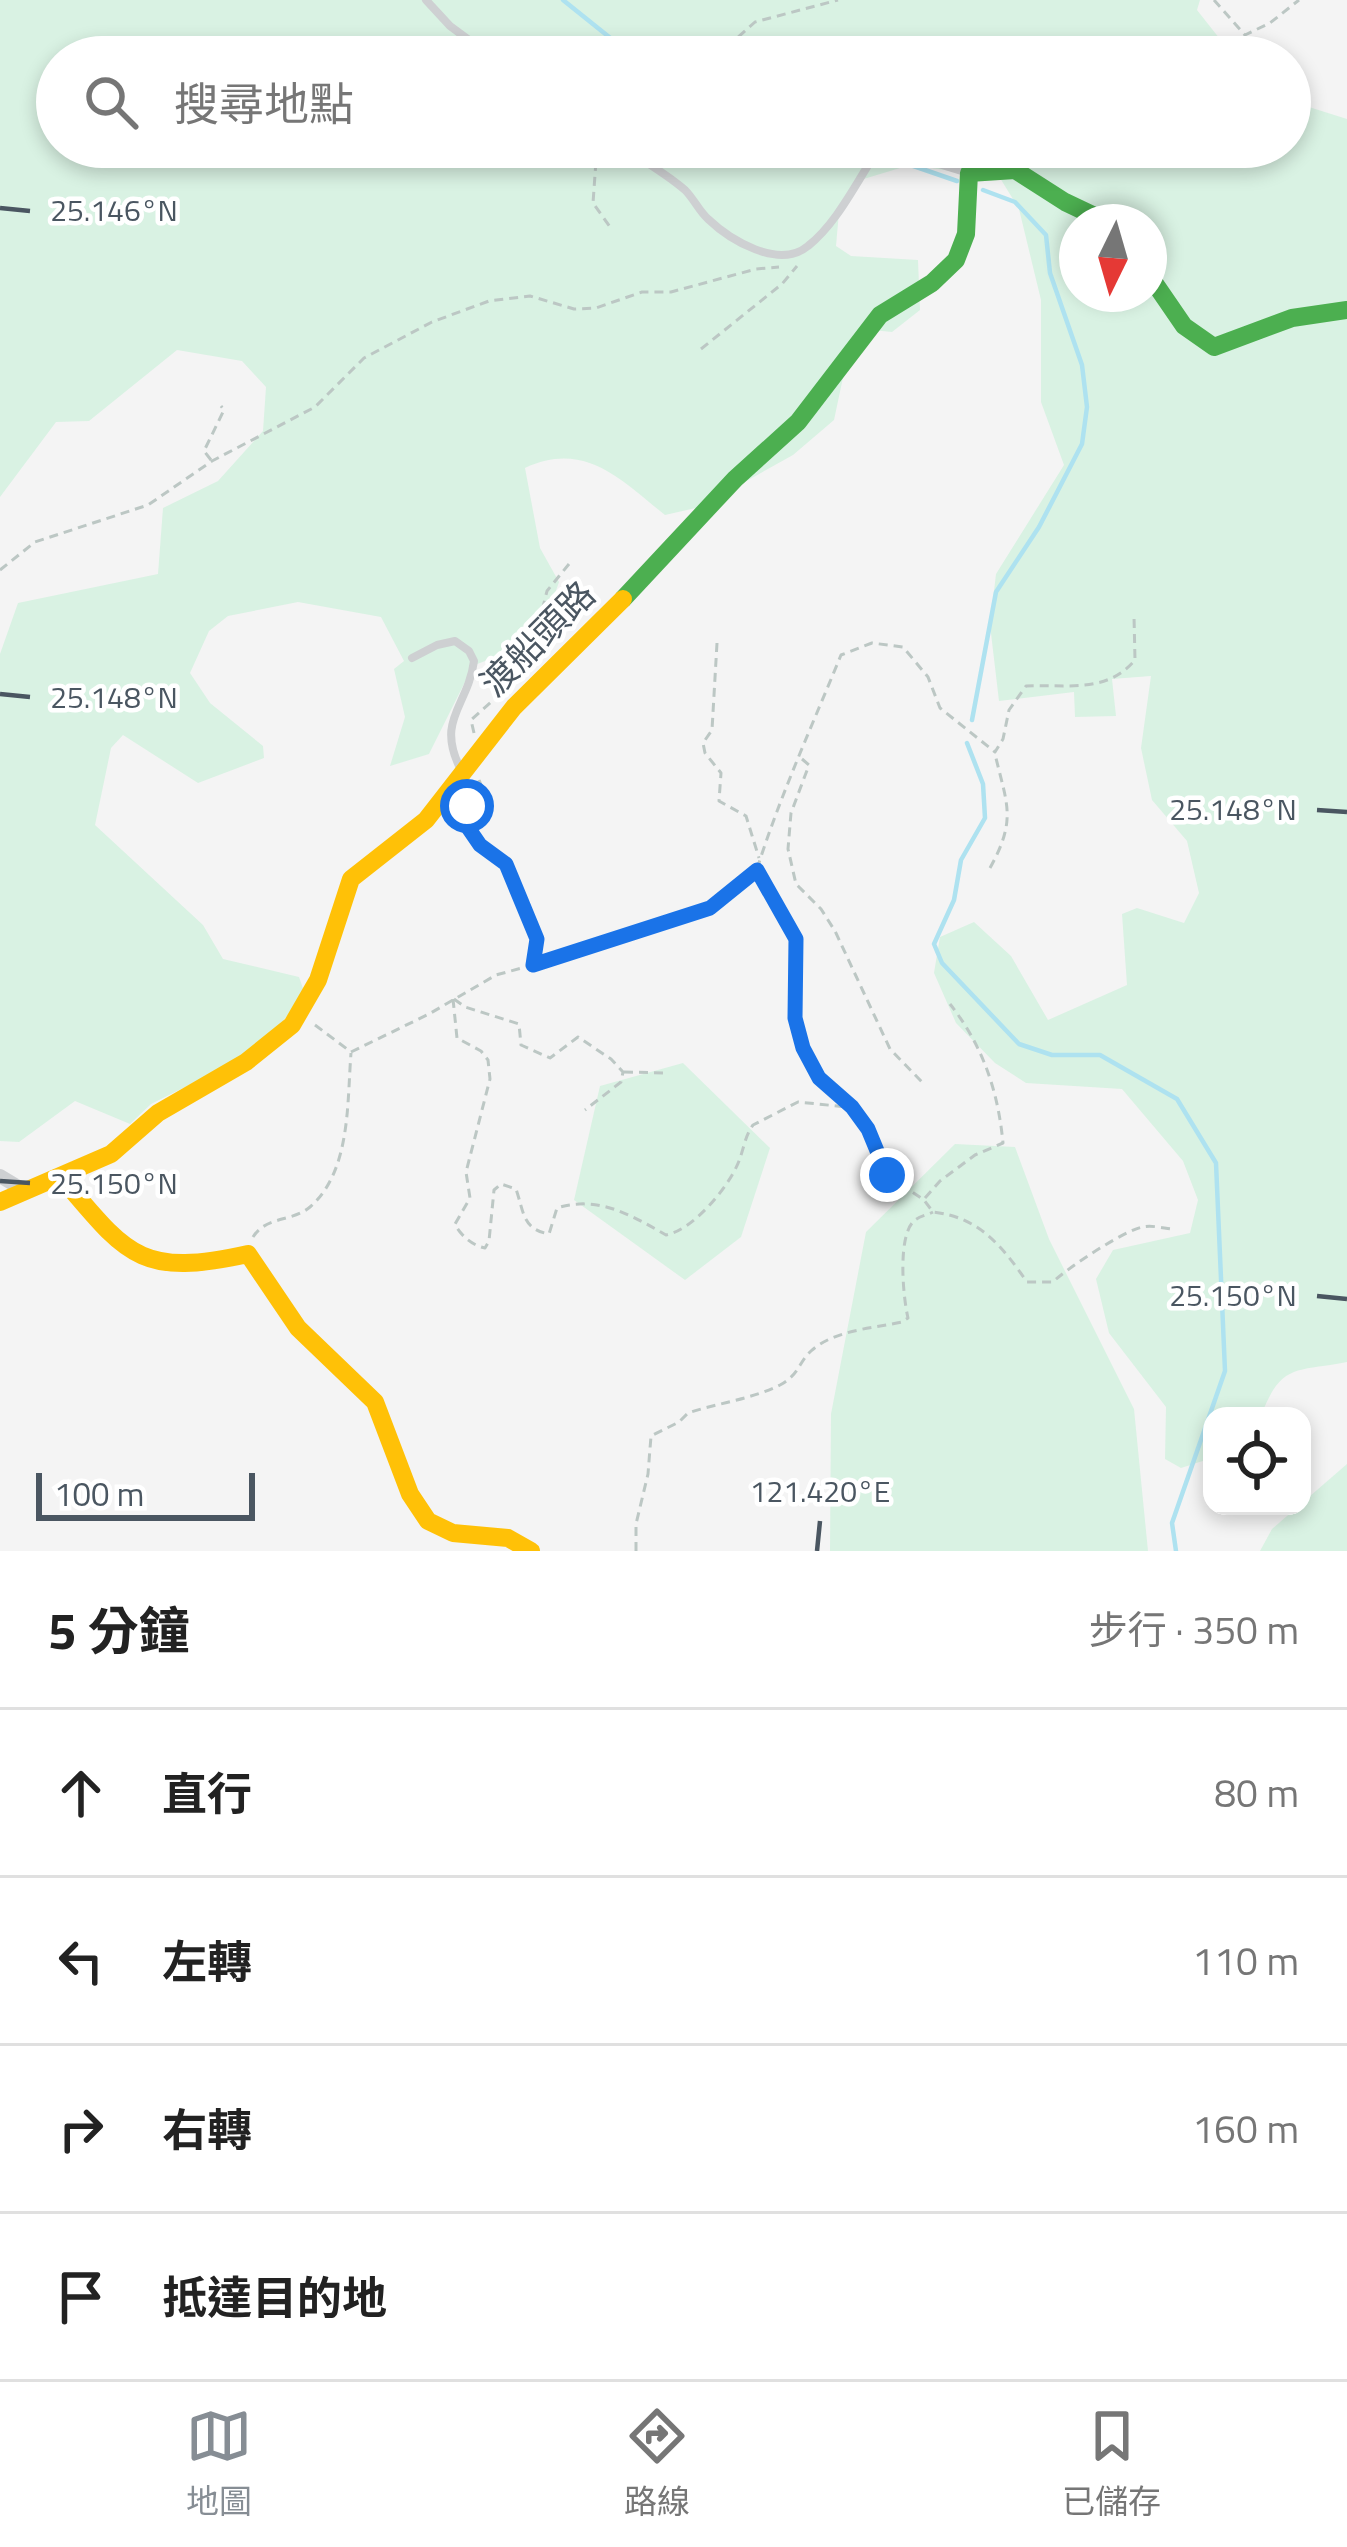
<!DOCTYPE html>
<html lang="zh-TW">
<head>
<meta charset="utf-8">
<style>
  body { margin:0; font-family:"Titillium Web","Noto Sans TC",sans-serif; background:#f6f6f6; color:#222 }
  .controls { position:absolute; right:36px; bottom:36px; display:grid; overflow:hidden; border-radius:24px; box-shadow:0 6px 18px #0003 }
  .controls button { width:108px; height:108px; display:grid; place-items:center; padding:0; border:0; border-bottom:3px solid #e0e0e0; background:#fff; color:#222; font:60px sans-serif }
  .compass { position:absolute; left:1059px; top:204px; width:108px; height:108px; border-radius:50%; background:#fff; box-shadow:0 6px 18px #0003; rotate:185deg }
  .scale { position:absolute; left:36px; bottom:30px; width:219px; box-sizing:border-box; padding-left:12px; border:6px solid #4a5661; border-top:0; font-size:33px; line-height:42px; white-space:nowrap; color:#4a5661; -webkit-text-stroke:9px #fff; paint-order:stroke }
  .stop { position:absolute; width:36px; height:36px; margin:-27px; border:9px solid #1a73e8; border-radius:50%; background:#fff }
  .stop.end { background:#1a73e8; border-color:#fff; box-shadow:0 3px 12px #0008 }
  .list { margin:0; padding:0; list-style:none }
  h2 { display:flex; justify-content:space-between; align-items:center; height:156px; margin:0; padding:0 48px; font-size:51px }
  h2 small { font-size:39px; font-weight:400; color:#767676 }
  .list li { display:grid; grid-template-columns:78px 1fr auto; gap:36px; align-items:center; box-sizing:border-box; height:168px; padding:0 48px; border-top:3px solid #e0e0e0 }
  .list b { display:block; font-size:45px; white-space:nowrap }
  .list em { font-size:39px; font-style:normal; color:#767676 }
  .icon { flex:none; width:66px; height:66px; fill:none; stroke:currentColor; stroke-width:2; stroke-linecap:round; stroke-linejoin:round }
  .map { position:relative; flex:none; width:1347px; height:1551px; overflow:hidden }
  .search { position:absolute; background:#fff; box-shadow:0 6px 18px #0003; left:36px; right:36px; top:36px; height:132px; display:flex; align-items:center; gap:30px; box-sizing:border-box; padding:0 42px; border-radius:66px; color:#767676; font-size:45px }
  .sheet { height:828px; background:#fff }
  nav { display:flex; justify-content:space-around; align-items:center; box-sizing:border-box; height:168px; border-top:3px solid #e0e0e0; background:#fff; font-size:33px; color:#767676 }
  nav a { display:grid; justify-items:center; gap:6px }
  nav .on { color:#868d94 }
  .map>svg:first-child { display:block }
</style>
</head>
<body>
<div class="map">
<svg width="1347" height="1551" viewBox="0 0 1347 1551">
  <rect width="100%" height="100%" fill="#f4f4f4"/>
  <g fill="#d9f2e3" fill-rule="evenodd">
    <path d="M 0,0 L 1200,0 L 1197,10 L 1227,48 L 1222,57 L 57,57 L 57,147 L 1290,147 L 1290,94 L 1309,107 L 1347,119 L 1347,1362 C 1295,1372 1281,1363 1261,1416 L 1212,1416 L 1212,1458 L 1181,1468 L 1165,1459 L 1166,1407 L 1109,1333 L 1096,1279 L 1113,1250 L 1190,1233 L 1198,1200 L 1183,1161 L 1122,1089 L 1026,1083 L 995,1063 L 956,1023 L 934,973 L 940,937 L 974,922 L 1011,956 L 1048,1020 L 1127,985 L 1122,914 L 1137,908 L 1184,923 L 1199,893 L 1187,841 L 1152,800 L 1141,748 L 1151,676 L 1112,679 L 1116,716 L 1075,717 L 1074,692 L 999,701 L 990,625 L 996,574 L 1064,465 L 1041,402 L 1041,300 L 1019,209 L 1000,178 L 910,165 L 857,181 L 839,212 L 836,246 L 851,256 L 918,260 L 920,310 L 892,332 L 872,330 L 848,354 L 834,420 L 793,455 L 700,507 L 665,515 C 621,480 585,440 525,468 L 540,548 L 559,582 C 540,639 527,644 473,666 L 429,754 L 390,766 L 405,717 L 394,669 L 404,661 L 381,617 L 298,602 L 228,616 L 209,631 L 190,673 L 210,703 L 263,746 L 264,758 L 198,783 L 123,735 L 111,748 L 95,825 L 203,925 L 223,959 L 299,977 L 305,994 L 259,1050 L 151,1104 L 130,1124 L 75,1101 L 19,1142 L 0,1141 L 0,654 L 18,603 L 158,574 L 163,508 L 218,481 L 263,431 L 266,387 L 242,361 L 177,350 L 89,421 L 56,422 L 0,497 ZM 1077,222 L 1149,222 L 1149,294 L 1077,294 Z"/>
    <polygon points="683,1063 770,1148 741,1237 685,1280 574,1200 600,1086"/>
    <polygon points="955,1144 1015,1147 1049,1239 1134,1409 1148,1551 830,1551 831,1414 866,1232"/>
    <polygon points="1347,1464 1347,1551 1260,1551 1272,1529"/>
  </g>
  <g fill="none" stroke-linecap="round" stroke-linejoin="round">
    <g stroke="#aee2f0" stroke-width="4.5">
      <polyline points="563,0 634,57"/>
      <path d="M 765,147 C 795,160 824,162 857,162"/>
      <polyline points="884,161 899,161 957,181"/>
      <polyline points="972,720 996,592 1039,527 1082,444 1087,407 1082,365 1050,273 1046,235 1015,202 983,190"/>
      <polyline points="967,743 983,784 985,818 961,860 954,900 934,944 942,963 1019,1044 1052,1055 1100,1055 1177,1099 1216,1163 1225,1371 1172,1523 1176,1551"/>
    </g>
    <g stroke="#bcc7c4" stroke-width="3" stroke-dasharray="9 6" stroke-linecap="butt">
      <polyline points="1214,0 1245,35 1270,23 1299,0"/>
      <polyline points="716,57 755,22 838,0"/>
      <polyline points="597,147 593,203 610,227"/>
      <polyline points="701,349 782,284 797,266"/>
      <polyline points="211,460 204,451 224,410 221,406"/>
      <polyline points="0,570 35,542 148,505 212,461 315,407 364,358 432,322 489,301 530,296 574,309 596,308 642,292 671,292 756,269 779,267"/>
      <polyline points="717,643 712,730 703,743 705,753 721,773 719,801 746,816 759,858"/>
      <polyline points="474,733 471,720 519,677 529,662 547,591 569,564"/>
      <polyline points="802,759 809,765 791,813 788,849 796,884 821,909 835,931 890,1049 922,1082"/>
      <path d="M 479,780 L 482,787 L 467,806 C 467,847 488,840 506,866 C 523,889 538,936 533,963"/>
      <path d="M 990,868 C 1017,819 1007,805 995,754"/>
      <path d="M 757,869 C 780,796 812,726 841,655 L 872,643 L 903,647 L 928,677 L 940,708 L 995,752 L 1003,739 L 1009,710 L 1026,686 C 1068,684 1106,694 1135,660 L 1134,616"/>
      <path d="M 453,999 L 457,1038 L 481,1051 L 488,1060 L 490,1079 L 466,1172 L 470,1198 L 455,1224 C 460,1235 473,1246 485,1248 L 489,1241 L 494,1190 L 501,1184 L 516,1189 C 524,1212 522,1229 549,1234 L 557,1208 C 598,1195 631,1215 666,1235 C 693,1230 729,1187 739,1161 C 744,1148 745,1136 753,1125 L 798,1102 L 847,1107"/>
      <polyline points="454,999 465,1007 519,1024 521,1045 550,1058 578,1037 611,1059 623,1072 621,1082 585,1110"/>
      <path d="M 315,1025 L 351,1052 L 429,1014 L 496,975 L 570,955 L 639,928 L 710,908 L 757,870 L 796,939 L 795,1018 L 803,1048 L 819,1079 L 852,1107 L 868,1129 L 887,1175 L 924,1200 L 933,1212 C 979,1217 1002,1246 1027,1282 L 1053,1282 C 1066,1269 1126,1229 1143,1227 C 1151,1225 1163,1228 1172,1229"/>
      <polyline points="624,1072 665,1073"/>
      <path d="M 925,1198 L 940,1181 L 975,1155 L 1003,1143 C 998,1091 983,1046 950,1004"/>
      <path d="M 253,1237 C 266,1216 292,1222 310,1207 C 351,1171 347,1103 351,1053"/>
      <path d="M 636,1551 L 636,1524 L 648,1474 L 651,1436 L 679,1422 L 688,1413 C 718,1403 752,1399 780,1385 C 800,1374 798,1363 811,1351 C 834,1330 874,1328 902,1322 L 908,1318 C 903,1297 897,1234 915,1220 C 920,1216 927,1215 933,1212"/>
    </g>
    <g stroke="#ced0d2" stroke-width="8">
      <polyline points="426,0 450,26 492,57"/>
      <path d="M 624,147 C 643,161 667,174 685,190 C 694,199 699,211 708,219 C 730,240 779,270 808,246 C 836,224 855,185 874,156 L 916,157 L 968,173"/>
      <path d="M 412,658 L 437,645 L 455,641 L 469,651 L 474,661 C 468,707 435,719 461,770"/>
    </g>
    <polyline stroke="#ced0d2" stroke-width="14" points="0,1176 25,1191"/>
    <g stroke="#4caf50" stroke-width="18">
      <polyline points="1149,275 1184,326 1214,347 1292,318 1347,310"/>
      <polyline points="623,599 735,479 798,422 880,315 932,283 956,260 966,234 969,173 1015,170 1065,202 1107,222"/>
    </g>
    <g stroke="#ffc107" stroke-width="18">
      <path d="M 61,1177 C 127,1255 140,1278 248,1254 L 298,1328 L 375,1402 L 410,1494 L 428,1521 L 453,1533 L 508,1538 L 531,1551"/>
      <polyline points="0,1202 111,1154 158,1113 246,1062 292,1025 318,980 351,879 426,820 514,707 623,599"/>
    </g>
  </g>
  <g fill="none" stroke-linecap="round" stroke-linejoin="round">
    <polyline stroke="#1a73e8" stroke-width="15" points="467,806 469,829 480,845 506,864 537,939 533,965 710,908 757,870 796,939 795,1018 803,1048 819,1078 852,1107 868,1129 887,1175"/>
  </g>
  <path fill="none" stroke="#4a5661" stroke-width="4.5" d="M 0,208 L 30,211M 0,694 L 30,697M 1317,810 L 1347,812M 0,1181 L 30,1183M 1317,1296 L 1347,1299M 817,1551 L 820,1521"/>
  <g text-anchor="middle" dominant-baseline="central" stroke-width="9" stroke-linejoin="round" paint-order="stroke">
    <g font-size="36" fill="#4a5661" stroke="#fff">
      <text transform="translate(537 638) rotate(-45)">渡船頭路</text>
    </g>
  </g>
  <g font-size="30" text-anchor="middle" fill="#4a5661" stroke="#fff" stroke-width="9" stroke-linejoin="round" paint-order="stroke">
    <text x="114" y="221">25.146°N</text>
    <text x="114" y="708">25.148°N</text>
    <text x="1233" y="820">25.148°N</text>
    <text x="114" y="1194">25.150°N</text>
    <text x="1233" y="1306">25.150°N</text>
    <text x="820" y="1502">121.420°E</text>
  </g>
</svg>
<div class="controls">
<button><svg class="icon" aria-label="locate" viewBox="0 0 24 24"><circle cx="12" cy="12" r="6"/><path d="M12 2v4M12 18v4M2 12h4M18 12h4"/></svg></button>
</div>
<svg class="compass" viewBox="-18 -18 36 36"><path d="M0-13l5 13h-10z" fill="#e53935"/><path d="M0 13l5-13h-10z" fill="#767676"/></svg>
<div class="scale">100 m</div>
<div class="stop" style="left:467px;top:806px"></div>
<div class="stop end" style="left:887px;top:1175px"></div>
<div class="search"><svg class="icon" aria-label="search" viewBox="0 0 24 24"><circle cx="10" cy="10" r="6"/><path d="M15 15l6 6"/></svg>搜尋地點</div>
</div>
<section class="sheet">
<h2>5 分鐘<small>步行 · 350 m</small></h2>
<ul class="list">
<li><svg class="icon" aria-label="ahead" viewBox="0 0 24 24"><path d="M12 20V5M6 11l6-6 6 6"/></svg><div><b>直行</b></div><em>80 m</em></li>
<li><svg class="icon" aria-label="left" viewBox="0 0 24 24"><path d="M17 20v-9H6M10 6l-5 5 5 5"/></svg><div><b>左轉</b></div><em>110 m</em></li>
<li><svg class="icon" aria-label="right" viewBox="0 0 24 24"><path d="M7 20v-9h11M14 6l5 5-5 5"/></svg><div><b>右轉</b></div><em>160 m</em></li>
<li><svg class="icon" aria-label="arrive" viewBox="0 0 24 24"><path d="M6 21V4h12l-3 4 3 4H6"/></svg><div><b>抵達目的地</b></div></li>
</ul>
</section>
<nav>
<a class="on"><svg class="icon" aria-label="map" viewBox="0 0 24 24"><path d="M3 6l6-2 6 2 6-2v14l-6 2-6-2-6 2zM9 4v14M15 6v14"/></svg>地圖</a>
<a><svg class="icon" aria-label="directions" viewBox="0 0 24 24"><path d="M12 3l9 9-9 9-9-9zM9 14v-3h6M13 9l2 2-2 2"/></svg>路線</a>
<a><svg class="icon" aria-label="saved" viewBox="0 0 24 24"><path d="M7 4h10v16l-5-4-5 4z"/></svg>已儲存</a>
</nav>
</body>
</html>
